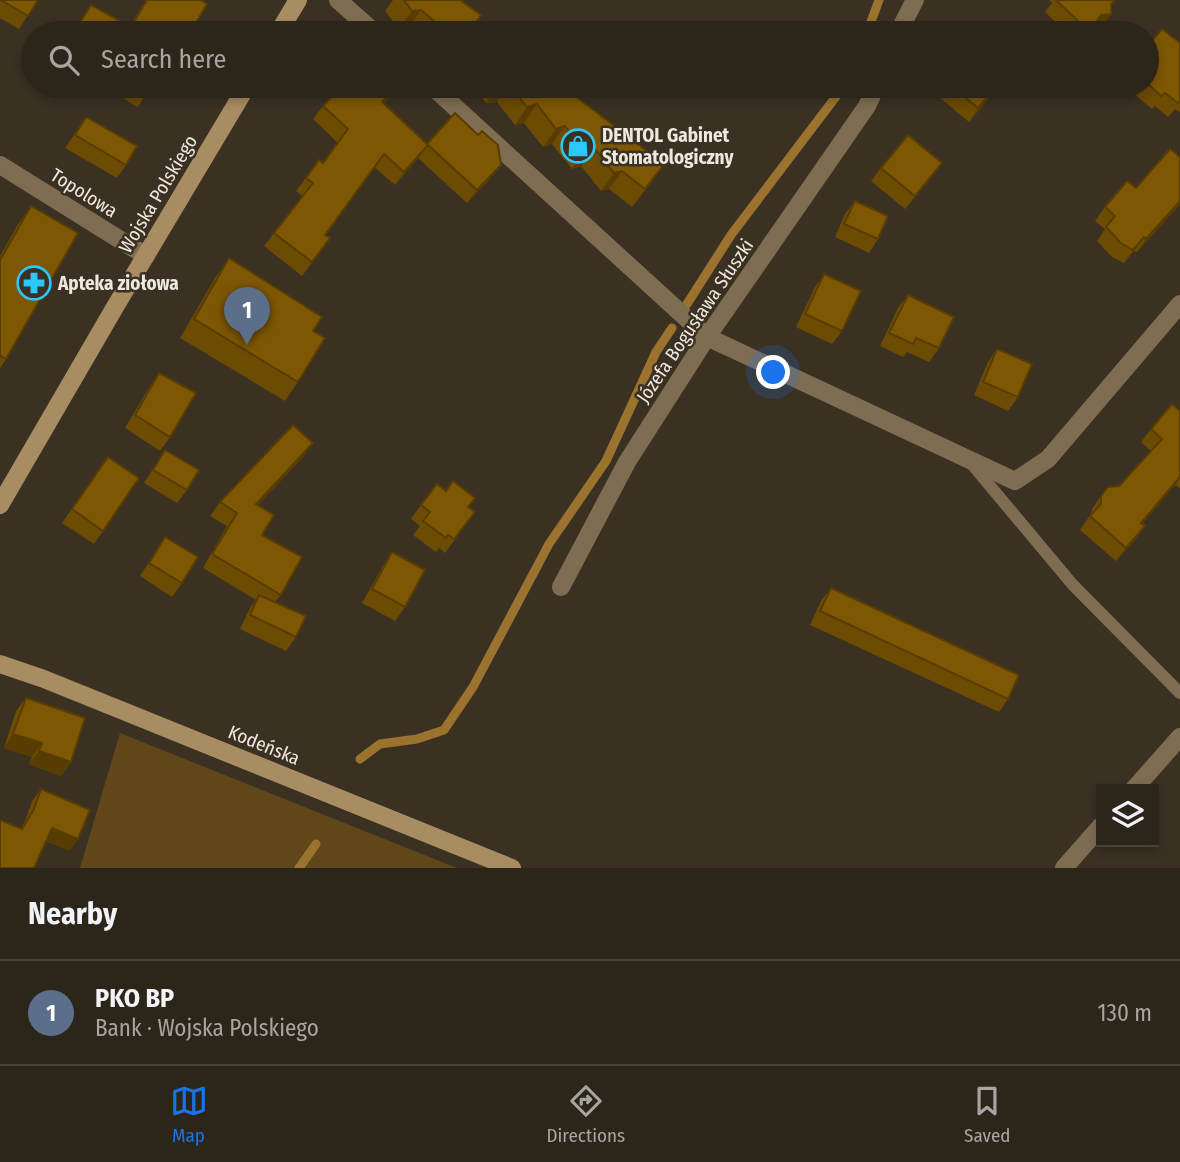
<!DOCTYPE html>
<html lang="en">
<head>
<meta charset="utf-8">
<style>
  body { margin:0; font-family:"Fira Sans Condensed",sans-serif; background:#342d23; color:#f1f3f6 }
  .controls { position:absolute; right:21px; bottom:21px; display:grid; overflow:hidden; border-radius:0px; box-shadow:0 4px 10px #0003 }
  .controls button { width:63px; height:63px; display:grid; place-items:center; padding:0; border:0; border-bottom:2px solid #484239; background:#2c251a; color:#f1f3f6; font:35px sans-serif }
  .you { position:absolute; left:774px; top:373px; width:24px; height:24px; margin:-18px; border:5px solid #fff; border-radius:50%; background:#1a73e8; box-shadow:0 0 0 10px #1a73e833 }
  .badge { display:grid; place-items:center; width:46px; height:46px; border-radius:50%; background:#1a73e8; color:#fff; font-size:23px; font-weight:700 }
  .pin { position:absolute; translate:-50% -58px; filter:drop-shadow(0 2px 4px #0008) }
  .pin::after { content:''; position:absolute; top:37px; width:24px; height:21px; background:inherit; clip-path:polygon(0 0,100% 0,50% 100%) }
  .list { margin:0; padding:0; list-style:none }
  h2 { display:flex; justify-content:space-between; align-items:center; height:91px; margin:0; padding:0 28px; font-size:30px }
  h2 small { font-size:23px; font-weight:400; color:#a6a5a2 }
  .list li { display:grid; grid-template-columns:46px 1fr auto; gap:21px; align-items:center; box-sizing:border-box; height:105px; padding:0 28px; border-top:2px solid #484239 }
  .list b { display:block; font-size:26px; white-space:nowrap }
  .list p { margin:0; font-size:23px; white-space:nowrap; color:#a6a5a2 }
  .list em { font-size:23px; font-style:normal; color:#a6a5a2 }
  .icon { flex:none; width:38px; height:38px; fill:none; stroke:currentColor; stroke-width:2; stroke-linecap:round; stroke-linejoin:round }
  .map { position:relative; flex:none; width:1180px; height:868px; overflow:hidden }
  .search { position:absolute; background:#2c251a; box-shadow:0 4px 10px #0003; left:21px; right:21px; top:21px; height:77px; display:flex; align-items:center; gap:18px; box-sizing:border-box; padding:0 24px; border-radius:38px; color:#a6a5a2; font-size:26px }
  .sheet { height:196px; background:#2c251a }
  nav { display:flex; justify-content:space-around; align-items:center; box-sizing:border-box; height:98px; border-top:2px solid #484239; background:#2c251a; font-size:19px; color:#a6a5a2 }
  nav a { display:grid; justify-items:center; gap:4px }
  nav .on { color:#1a73e8 }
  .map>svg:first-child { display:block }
</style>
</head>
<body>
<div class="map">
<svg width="1180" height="868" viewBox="0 0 1180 868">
  <rect width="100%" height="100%" fill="#3a3123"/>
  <polygon fill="#614619" points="120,733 457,868 80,868"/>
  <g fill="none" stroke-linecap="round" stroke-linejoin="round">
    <g stroke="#9c732e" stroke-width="9">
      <polyline points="867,33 879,0"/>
      <polyline points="687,304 731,235 844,86"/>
      <polyline points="360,759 380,744 417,739 444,730 473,687 549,544 606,461 656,352 672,328"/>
      <polyline points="299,868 316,844"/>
    </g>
    <polyline stroke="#7f6d52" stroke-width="12" points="970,462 1073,585 1180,693"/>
    <g stroke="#7f6d52" stroke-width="18">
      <polyline points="338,0 375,33"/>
      <polyline points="898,33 915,0"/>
      <polyline points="432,86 707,337 1015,481 1048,459 1180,304"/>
      <polyline points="0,165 146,256"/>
      <polyline points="561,587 627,462 707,337 867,106 876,86"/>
      <polyline points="1134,789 1180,737"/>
      <polyline points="1064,868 1101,826"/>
    </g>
    <g stroke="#a98d62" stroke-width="18">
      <polyline points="278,33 298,0"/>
      <polyline points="0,505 115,307 247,86"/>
      <polyline points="0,664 44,679 512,868"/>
    </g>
  </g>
  <g fill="#6c4b03">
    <polygon points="0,0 38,0 19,29 0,18"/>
    <polygon points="146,0 201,0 190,33 72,33 91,5 130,26"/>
    <polygon points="393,0 460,0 477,21 493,33 414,33 408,28 399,29 385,11"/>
    <polygon points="1049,0 1115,0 1111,6 1102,28 1091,29 1088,33 1067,33 1045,12 1052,3"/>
    <polygon points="1147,41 1180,43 1180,112 1175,109 1168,117 1155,106 1152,109 1132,92 1135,88 1132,86 1147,86"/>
    <polygon points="107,86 151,86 138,107 106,89"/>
    <polygon points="340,86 398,86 384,104 427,144 491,178 467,203 418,158 395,185 374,167 326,235 320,252 302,276 264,246 302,196 296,191 319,160 323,163 338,143 313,119 323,106 341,87"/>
    <polygon points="473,86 562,86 652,182 632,207 609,189 601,191 581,166 572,169 552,144 543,147 524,123 515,125 497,102 486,103"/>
    <polygon points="937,86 999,86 969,122 940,98 944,92"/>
    <polygon points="86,117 126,165 117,178 65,148"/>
    <polygon points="1180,157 1180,204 1137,252 1134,251 1124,263 1112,257 1097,241 1105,229 1095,221 1105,207 1136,188"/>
    <polygon points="881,168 932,177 905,209 871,181"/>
    <polygon points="855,201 878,239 869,253 835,237 845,214"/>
    <polygon points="31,206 6,359 0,368 0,256 17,226"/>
    <polygon points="229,258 313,331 298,382 285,401 180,338 215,278"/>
    <polygon points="824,274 842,331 832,344 796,327 815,287"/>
    <polygon points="908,295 939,348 929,362 907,352 903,357 880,346 898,308"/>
    <polygon points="997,349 1018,397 1008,411 974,395 988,362"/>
    <polygon points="159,373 170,437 160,451 125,428 150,386"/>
    <polygon points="1180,411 1180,488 1175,485 1142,524 1135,540 1116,561 1080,530 1091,514 1092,509 1101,496 1119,486 1151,451 1141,442 1151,429"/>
    <polygon points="313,443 303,457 258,505 262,535 281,595 275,602 296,637 286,651 240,629 250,608 256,600 203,568 227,526 210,516 220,502"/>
    <polygon points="165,450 187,490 177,503 144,483"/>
    <polygon points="108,457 139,478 94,544 62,523"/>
    <polygon points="421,505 468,507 475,512 445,553 439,548 436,552 413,535 420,526 411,519"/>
    <polygon points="165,537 182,583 172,597 140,576"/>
    <polygon points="392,552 405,607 395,621 362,603 383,566"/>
    <polygon points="831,588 1008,699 999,712 810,625 821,601"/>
    <polygon points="26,698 71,762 61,776 29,764 32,757 4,748 16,711"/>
    <polygon points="41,789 70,851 46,841 21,829 25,821 32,801"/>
  </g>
  <g fill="#583d03">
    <polygon points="421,10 408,28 399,29 412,11"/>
    <polygon points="1111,14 1102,28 1091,29 1101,15"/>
    <polygon points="1096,22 1088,33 1073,33 1080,23"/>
    <polygon points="398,86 391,96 372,116 382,102"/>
    <polygon points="498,86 508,86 497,102 486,103"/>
    <polygon points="997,86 999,86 996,90 969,122 978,108"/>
    <polygon points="537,104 524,123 515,125 527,107"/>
    <polygon points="565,126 552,144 543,147 556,129"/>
    <polygon points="428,145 418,158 395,185 404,172"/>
    <polygon points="594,148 581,166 572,169 585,151"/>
    <polygon points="942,163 932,177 905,209 915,196"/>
    <polygon points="664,164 652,182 632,207 645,189"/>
    <polygon points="501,165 491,178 467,203 477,190"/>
    <polygon points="622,171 609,189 601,191 614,173"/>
    <polygon points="1180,201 1180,204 1137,252 1146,239"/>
    <polygon points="1144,237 1134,251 1124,263 1133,250"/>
    <polygon points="313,443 303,457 246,518 256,504"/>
    <polygon points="1180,477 1175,485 1131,537 1141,523"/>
    <polygon points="1145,526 1135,540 1116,561 1126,548"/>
    <polygon points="13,734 42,743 32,757 4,748"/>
    <polygon points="39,751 71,762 61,776 29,764"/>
    <polygon points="52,828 78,839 70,851 43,840"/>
  </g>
  <g fill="#7e5704" stroke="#583d03" stroke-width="2">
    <polygon points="1,0 38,0 28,16"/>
    <polygon points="147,0 201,0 207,4 190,33 88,33 77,27 91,5 131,27"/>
    <polygon points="404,0 460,0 481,15 477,21 493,33 444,33 433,20 421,10 412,11"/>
    <polygon points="1056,0 1114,0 1111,5 1111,14 1101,15 1096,22 1080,23"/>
    <polygon points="1162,29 1180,43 1180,101 1178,103 1165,93 1161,96 1147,83 1147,41 1152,41"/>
    <polygon points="133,86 151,86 147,94"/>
    <polygon points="342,86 397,86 382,102 427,144 455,113 478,135 482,131 498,145 501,165 477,190 428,145 404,172 384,154 325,235 330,238 312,262 274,233 313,183 306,178 319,160 323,163 348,129 323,106"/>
    <polygon points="510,86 562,86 664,164 645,189 622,171 614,173 594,148 585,151 565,126 556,129 537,104 527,107"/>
    <polygon points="951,86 997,86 978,108"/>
    <polygon points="86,117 137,146 126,165 75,135"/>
    <polygon points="908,135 942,163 915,196 881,168"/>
    <polygon points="1170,149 1180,157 1180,201 1146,239 1144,237 1133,250 1121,243 1106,227 1115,216 1105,207 1127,181 1136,188"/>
    <polygon points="855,201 888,216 878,239 844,224"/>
    <polygon points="31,206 78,233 6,359 0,356 0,260"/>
    <polygon points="229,258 322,317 313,331 325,338 298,382 194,319"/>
    <polygon points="824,274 861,291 842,331 805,314"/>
    <polygon points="908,295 954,317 939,348 916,338 913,344 889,333"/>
    <polygon points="997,349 1032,364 1018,397 983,382"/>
    <polygon points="159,373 196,393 170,437 135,415"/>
    <polygon points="1172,404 1180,411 1180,477 1141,523 1145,526 1126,548 1090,516 1101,504 1101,496 1108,487 1119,486 1162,439 1151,429"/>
    <polygon points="293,425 313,443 256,504 274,515 262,535 302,557 281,595 212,554 237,513 220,502"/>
    <polygon points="165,450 199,470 187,490 153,470"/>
    <polygon points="108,457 139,478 103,531 72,509"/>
    <polygon points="453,481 475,498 468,507 475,512 454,539 448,535 446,538 423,521 430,512 421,505 437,484 446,491"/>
    <polygon points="165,537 198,557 182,583 149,563"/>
    <polygon points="392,552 425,570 405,607 372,589"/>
    <polygon points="831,588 1019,675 1008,699 820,611"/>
    <polygon points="259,595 306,616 296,637 250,615"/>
    <polygon points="26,698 85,718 71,762 39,751 42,743 13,734"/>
    <polygon points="41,789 90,810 78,839 52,828 34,868 0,868 0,820 22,829 34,809"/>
  </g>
  <defs>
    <symbol id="shop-ring" viewBox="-11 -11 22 22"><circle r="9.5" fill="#3a3123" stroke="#29c8ff" stroke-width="1.5"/><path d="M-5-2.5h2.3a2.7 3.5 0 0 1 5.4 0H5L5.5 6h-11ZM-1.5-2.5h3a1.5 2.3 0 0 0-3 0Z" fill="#29c8ff"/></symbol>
    <symbol id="pharmacy-ring" viewBox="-11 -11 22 22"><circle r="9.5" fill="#3a3123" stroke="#29c8ff" stroke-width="1.5"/><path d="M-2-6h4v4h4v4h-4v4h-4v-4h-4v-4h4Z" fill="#29c8ff"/></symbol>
  </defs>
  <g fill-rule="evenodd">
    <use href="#shop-ring" x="559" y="127" width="38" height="38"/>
    <use href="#pharmacy-ring" x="15" y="264" width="38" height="38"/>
  </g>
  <g text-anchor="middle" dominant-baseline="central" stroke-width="5" stroke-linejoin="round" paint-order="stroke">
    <g font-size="19" font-weight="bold" fill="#eee8df" stroke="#3a3123" text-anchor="start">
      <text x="602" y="135">DENTOL Gabinet<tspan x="602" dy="22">Stomatologiczny</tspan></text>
      <text x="58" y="283">Apteka ziołowa</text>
    </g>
    <g font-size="19" fill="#eee8df" stroke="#3a3123">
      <text transform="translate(84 193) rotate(32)">Topolowa</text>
      <text transform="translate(158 194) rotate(-59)">Wojska Polskiego</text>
      <text transform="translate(695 321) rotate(-56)">Józefa Bogusława Słuszki</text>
      <text transform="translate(264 745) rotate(22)">Kodeńska</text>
    </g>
  </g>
</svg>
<div class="controls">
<button><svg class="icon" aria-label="layers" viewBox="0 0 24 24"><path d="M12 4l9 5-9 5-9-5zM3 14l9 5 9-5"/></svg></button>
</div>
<div class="you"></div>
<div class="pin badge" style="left:247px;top:345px;background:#5c6f8a">1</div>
<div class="search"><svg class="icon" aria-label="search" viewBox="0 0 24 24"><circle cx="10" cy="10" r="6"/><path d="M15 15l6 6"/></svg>Search here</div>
</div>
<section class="sheet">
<h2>Nearby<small></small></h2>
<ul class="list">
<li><span class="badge" style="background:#5c6f8a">1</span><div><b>PKO BP</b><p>Bank · Wojska Polskiego</p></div><em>130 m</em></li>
</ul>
</section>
<nav>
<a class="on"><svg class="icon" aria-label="map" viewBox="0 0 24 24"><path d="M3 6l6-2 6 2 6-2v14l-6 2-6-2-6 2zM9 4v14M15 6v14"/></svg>Map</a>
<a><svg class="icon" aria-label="directions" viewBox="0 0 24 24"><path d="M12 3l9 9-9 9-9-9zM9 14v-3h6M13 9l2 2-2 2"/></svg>Directions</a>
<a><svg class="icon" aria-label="saved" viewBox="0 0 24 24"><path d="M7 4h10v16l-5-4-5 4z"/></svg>Saved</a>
</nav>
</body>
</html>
